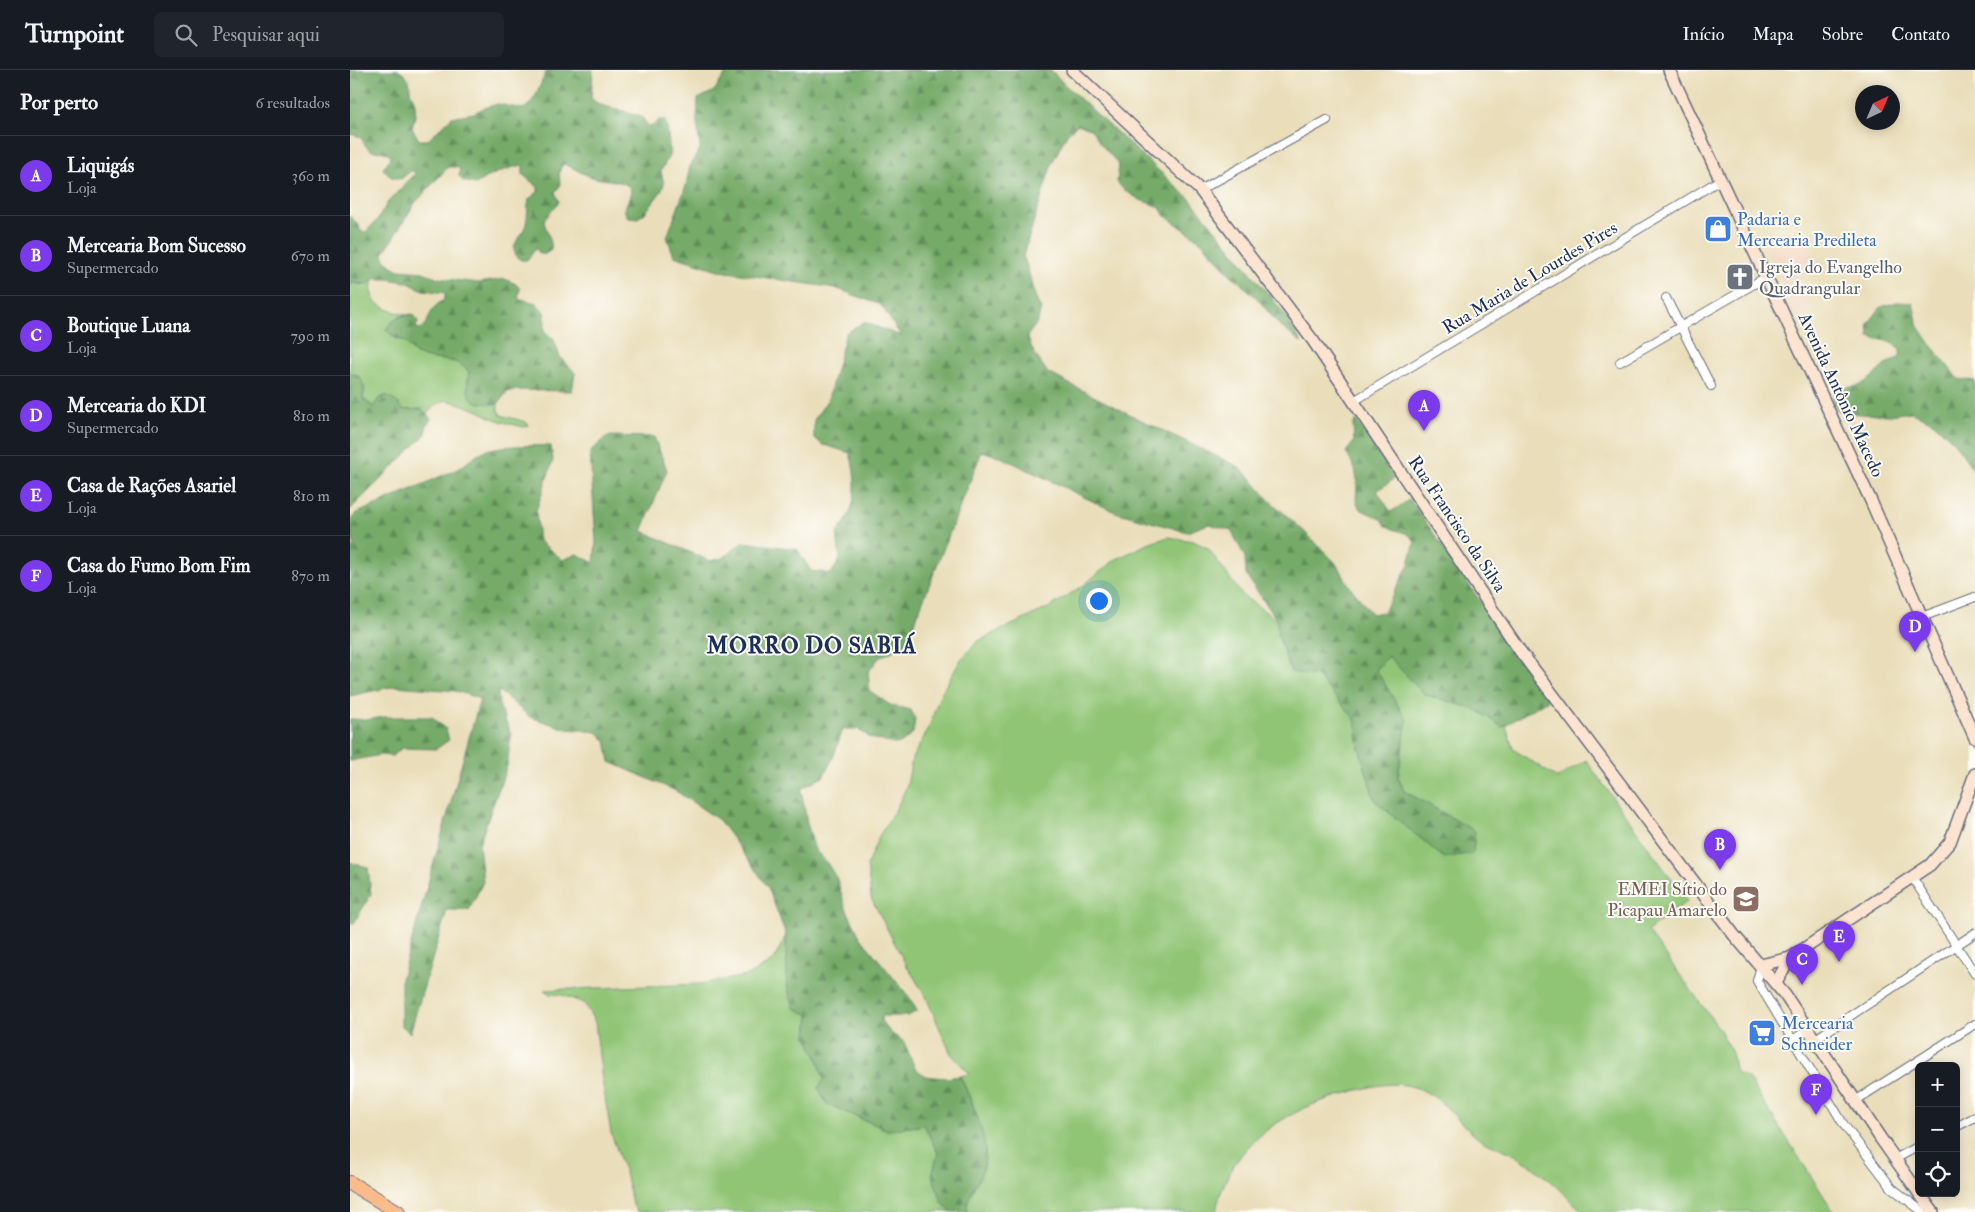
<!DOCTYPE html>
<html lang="pt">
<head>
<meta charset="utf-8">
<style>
  body { margin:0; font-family:"IM FELL Double Pica",serif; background:#20242c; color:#f1f3f6 }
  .controls { position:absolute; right:15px; bottom:15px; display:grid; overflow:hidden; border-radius:8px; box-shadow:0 2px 12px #0003 }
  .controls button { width:45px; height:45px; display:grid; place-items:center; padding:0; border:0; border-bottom:1px solid #363941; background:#171b24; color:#f1f3f6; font:25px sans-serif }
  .compass { position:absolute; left:1505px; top:15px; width:45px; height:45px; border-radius:50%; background:#171b24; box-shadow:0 2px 12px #0003; rotate:44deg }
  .you { position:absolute; left:748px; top:530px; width:18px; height:18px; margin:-12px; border:4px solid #fff; border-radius:50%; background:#1a73e8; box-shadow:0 0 0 8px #1a73e833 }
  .badge { display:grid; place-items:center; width:32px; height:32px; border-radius:50%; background:#7c3aed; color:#fff; font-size:16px; font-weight:700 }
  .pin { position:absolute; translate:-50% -41px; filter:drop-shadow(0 1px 2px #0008) }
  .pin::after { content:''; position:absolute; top:26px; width:18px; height:15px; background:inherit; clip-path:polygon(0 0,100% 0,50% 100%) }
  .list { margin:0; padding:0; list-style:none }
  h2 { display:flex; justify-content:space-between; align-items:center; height:65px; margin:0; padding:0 20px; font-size:21px }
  h2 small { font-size:16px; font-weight:400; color:#9ea1a6 }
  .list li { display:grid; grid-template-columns:32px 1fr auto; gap:15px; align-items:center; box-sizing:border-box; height:80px; padding:0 20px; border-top:1px solid #363941 }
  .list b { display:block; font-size:19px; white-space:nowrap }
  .list p { margin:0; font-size:16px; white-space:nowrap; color:#9ea1a6 }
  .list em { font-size:16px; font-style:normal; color:#9ea1a6 }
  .icon { flex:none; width:28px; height:28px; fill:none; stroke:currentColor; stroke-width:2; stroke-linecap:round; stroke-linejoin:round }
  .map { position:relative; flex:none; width:1625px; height:1142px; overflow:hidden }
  header { display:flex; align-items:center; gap:30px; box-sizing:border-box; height:70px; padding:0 25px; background:#171b24; border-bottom:1px solid #363941 }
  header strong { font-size:24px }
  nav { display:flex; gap:28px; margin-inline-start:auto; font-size:18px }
  .search { width:350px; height:45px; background:#20242c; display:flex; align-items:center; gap:12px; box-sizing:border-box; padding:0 18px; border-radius:8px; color:#9ea1a6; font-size:19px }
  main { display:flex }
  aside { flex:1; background:#171b24 }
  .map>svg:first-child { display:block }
</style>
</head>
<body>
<header>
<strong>Turnpoint</strong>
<div class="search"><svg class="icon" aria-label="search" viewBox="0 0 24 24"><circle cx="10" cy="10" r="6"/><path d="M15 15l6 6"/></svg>Pesquisar aqui</div>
<nav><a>Início</a><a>Mapa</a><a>Sobre</a><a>Contato</a></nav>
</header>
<main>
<aside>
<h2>Por perto<small>6 resultados</small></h2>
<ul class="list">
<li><span class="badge">A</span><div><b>Liquigás</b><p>Loja</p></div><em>360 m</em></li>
<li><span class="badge">B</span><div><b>Mercearia Bom Sucesso</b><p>Supermercado</p></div><em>670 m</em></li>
<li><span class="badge">C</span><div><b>Boutique Luana</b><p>Loja</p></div><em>790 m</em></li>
<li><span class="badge">D</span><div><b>Mercearia do KDI</b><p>Supermercado</p></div><em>810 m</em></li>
<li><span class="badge">E</span><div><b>Casa de Rações Asariel</b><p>Loja</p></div><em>810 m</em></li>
<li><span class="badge">F</span><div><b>Casa do Fumo Bom Fim</b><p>Loja</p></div><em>870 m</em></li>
</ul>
</aside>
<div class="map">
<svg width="1625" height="1142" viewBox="0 0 1625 1142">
  <defs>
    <pattern id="forest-firs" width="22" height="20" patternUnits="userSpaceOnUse" patternTransform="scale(1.25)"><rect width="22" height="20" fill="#74aa67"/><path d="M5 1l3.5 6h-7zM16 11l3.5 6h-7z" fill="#5e8b58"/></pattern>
  </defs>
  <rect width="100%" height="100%" fill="#fdfcf7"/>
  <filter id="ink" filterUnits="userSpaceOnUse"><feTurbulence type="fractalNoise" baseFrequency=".02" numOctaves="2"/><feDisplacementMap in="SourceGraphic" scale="10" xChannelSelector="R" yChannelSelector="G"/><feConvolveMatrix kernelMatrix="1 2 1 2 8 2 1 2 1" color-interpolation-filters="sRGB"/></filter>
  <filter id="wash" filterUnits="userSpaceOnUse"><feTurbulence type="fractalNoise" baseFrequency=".0096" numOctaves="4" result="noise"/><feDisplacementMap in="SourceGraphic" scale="20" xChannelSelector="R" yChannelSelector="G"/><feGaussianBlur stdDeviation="1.12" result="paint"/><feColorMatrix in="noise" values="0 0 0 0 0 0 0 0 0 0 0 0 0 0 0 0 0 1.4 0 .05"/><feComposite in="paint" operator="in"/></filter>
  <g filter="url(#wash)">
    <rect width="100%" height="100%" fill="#eadeba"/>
    <g fill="#f1d5bd">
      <polygon points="1451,158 1471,197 1433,216 1414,176"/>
      <polygon points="1456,221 1463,236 1442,247 1434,231"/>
    </g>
    <g fill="#91c576" stroke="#567a6a">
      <path d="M 23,209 L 21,222 L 25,232 L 37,239 L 56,245 L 48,247 L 44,268 C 47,269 52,270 55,272 C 60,276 63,283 69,285 C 86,293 105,285 119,302 C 115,330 120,334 148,334 L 148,340 L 151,345 L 176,352 L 179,355 L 174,357 L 170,356 C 161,354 147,351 140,347 C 126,339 112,334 96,330 L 84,336 L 77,344 L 72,339 L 53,340 C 46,329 38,331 27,331 L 24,337 L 13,329 L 15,317 L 0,303 L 0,217 L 2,213 L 13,215 Z"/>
      <path d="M 818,467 L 843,471 L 858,478 L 892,525 L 927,550 L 928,565 L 941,602 L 967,606 L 1006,649 L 1009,678 L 1025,731 L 1125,761 L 1054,721 L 1048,707 L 1057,650 L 1026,600 L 1038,585 L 1074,624 L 1127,640 L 1152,657 L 1156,655 L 1163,679 L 1207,708 L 1236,690 L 1337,831 L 1298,861 L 1370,960 L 1382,983 L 1386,1003 L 1398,1008 L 1484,1142 L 1233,1142 C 1213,1123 1187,1097 1163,1084 C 1153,1078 1139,1076 1129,1069 C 1109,1054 1095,1030 1072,1020 C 1047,1009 1022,1016 998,1023 C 935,1040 878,1074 866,1142 L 617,1142 L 616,1132 L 634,1097 L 622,1031 L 610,1006 L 620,1004 L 601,984 L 575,925 L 555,893 L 521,828 L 517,795 L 529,766 L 546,739 L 557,716 L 562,688 L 578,660 L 590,625 L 612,588 L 628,571 L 700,537 L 731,517 L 765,490 L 795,475 Z"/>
      <polygon points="436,865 437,916 459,945 457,967 468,989 474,1010 477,1034 538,1060 574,1055 588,1083 583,1105 592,1132 601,1142 287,1142 282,1133 275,1103 261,1063 252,1010 245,952 234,933 212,925 200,924 194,920 350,914 397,906 424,890"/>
    </g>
    <g fill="url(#forest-firs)" stroke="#486c62">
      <path d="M 0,0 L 49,0 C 57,5 61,12 60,22 C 68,33 66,45 62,58 L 69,70 L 78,70 L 102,47 L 124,43 L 134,38 L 148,34 L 173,39 L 178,36 L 185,27 L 197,0 L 243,0 L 241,28 C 251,38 258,36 271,40 C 279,42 281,46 290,45 L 298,56 L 303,56 L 309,50 L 314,50 L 317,56 L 320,84 L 311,101 L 314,114 L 312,120 L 295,143 L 288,148 L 278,147 L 274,140 L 281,124 L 280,117 C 269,109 258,111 245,108 C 234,105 224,98 214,94 C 207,100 210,107 210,116 L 205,122 L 209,132 L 194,150 C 195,160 203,171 201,180 L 195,184 L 190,184 L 186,178 L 177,190 L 171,190 C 154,177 173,167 176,154 C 178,146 177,138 179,129 L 188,122 L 188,117 L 173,105 L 173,95 C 158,98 138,105 126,114 L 113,111 L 109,106 L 110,101 L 108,97 L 98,97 L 65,133 L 33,184 L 36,192 L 49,200 L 73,202 L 88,208 L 129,213 L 155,209 L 166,214 L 170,219 L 168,228 L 186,233 L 195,243 L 195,261 L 204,270 L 209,285 L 225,303 L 222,321 L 163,320 L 157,322 L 148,334 C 120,334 115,330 119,302 C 106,285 86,293 69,285 C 63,283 60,276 55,272 C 46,266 43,269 36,259 C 43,249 52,245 63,244 L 68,251 L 66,258 L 71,259 C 83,248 77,239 94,230 L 96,223 L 73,220 L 56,212 L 37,209 L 23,209 L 19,214 L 2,213 L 0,217 L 0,146 L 9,155 L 10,161 L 16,162 L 28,149 L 38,132 L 65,104 L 62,100 L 51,109 L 41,107 L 33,99 L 41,87 C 32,74 21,92 11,67 L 0,64 Z"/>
      <path d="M 378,0 L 701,0 L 714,14 L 841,130 L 934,243 L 952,273 L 930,256 L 907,228 L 880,204 L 852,172 L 814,145 L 810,137 L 790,130 L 774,120 L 767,112 L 769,95 L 750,73 L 742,60 L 728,54 L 717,64 L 702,93 L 673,186 C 681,203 681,222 691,239 L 687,253 L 677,266 L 684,283 L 698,303 L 791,350 L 887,396 L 900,407 L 918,429 L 956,463 L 985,492 L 1001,518 L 1022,544 L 1034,542 L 1059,494 L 1065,471 L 1058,464 L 1043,459 L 1035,455 L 1033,450 L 1010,439 L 1006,431 L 1007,410 L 1005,399 L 996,382 L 1004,372 L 1003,355 L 1006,350 L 1045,408 L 1027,421 L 1041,442 L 1060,429 L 1198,630 L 1152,657 L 1127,640 L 1074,624 L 1038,586 L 1026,600 L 1057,650 L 1048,707 L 1054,721 L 1125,761 L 1123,783 L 1094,788 L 1025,731 L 1009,678 L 1005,649 L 967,606 L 941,602 L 928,565 L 927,550 L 896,505 L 895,487 L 881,460 L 859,454 L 837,462 L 765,442 L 653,388 L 632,381 L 556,574 L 529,588 L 518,602 L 520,621 L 540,635 L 561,640 L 565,649 L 563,663 L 552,673 L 544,674 L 520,668 L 508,659 L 493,659 L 483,688 L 473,707 L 451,719 L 457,753 L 465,780 L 477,793 L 487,809 L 495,836 L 510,867 L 560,928 L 567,941 L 558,946 L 532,946 L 531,951 L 541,963 L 554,972 L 565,998 L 575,1006 L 596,1008 L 610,1006 C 621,1030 642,1073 633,1099 C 628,1114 616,1126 617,1142 L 601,1142 L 592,1132 L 582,1105 L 588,1083 L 574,1055 L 538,1060 L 477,1034 L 468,1018 L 474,1010 L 468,989 L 457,967 L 459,945 L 444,938 L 437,916 L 436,865 L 418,817 L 369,750 L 326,721 L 260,692 L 256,671 L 247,662 L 217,659 L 180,647 L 148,620 L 149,635 L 161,665 L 157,696 L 129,774 L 133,812 L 119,840 L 97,840 L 60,963 L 51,955 L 51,909 L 130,629 L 106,621 L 46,616 L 0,626 L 0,482 L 4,474 C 0,464 0,453 5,444 L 96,404 C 112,399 118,390 132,382 C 144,375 186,375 201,376 L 203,390 L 186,441 L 189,471 L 213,490 L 227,484 L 244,493 L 246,472 L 240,382 L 258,366 L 304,367 L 317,400 L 292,461 L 360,491 L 373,488 L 393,472 L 447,479 L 461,501 L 481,504 L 490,489 L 487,463 C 508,440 508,411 500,383 L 471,374 L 464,367 L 464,350 L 478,329 L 496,263 L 514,252 L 551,266 L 531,235 L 485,218 L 371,201 L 324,186 L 317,167 L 336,116 L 340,95 L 350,79 L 347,51 L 348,29 L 364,21 Z"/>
      <polygon points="1547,232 1563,233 1568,255 1582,276 1608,309 1625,311 1625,400 1622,398 1604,372 1583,352 1561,342 1540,345 1510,344 1488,341 1480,333 1486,319 1509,316 1521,308 1535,295 1550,287 1550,278 1537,271 1519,267 1518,254 1531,237"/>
      <path d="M 0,303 C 14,303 15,319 13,329 L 23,337 L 29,328 L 37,325 L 49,334 L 53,340 L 72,339 L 81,349 L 76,357 L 76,364 L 0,440 Z"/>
      <polygon points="33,647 82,647 96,659 99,670 86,679 52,678 42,686 30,685 0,691 0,649 16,650"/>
      <polygon points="0,792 5,794 18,797 21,824 4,853 0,853"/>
    </g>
  </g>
  <g filter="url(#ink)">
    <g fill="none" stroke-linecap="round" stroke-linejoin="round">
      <defs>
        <g id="street">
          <polyline points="850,120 977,50"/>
          <polyline points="1316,228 1361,316"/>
          <polyline points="1270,292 1416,207"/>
          <polyline points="1004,331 1370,110"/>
          <polyline points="1572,547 1625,527"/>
          <polyline points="1562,807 1625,904"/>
          <polyline points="1411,895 1407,911 1494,1055 1542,1118 1573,1142"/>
          <polyline points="1443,970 1457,960"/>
          <polyline points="1464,970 1625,863"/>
          <polyline points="1505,1031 1625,954"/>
          <polyline points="1606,1057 1625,1047"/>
          <polyline points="1545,1089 1569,1076"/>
        </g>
        <g id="secondary">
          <polyline points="722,0 850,120 964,272 1170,581 1384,865 1435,925 1531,1069 1569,1123"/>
          <polyline points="1319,0 1521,431 1625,668"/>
          <polyline points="1411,895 1440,888 1580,795 1600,772 1625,704"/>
          <polyline points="1426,913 1440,888"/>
          <polyline points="1569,1123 1583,1142"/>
        </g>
        <polyline id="highway" points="0,1113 48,1142"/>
      </defs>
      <use href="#street" stroke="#636c7e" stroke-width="10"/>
      <use href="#secondary" stroke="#636c7e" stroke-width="14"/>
      <use href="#highway" stroke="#636c7e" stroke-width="16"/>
      <use href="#street" stroke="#fff" stroke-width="8"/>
      <use href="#secondary" stroke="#fde4d1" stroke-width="11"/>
      <use href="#highway" stroke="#fabc8b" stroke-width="14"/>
    </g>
  </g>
  <defs>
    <symbol id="shop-square" viewBox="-11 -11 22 22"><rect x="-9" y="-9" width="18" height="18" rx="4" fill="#3f7fe0" stroke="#fdfcf7"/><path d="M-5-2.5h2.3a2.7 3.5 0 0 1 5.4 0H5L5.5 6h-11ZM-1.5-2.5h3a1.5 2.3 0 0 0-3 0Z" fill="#fff"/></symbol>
    <symbol id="church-square" viewBox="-11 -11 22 22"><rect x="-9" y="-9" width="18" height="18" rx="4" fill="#6b7280" stroke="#fdfcf7"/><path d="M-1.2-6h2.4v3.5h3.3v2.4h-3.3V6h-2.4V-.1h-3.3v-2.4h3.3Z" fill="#fff"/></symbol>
    <symbol id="school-square" viewBox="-11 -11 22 22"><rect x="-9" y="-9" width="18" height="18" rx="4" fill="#8d6e63" stroke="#fdfcf7"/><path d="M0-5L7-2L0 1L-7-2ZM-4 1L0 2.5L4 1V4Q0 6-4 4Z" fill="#fff"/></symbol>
    <symbol id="supermarket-square" viewBox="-11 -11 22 22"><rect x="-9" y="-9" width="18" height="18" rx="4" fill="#3f7fe0" stroke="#fdfcf7"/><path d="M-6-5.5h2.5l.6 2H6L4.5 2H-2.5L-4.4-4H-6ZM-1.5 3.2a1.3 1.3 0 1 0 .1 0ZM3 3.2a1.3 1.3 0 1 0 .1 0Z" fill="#fff"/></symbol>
  </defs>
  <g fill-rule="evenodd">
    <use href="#shop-square" x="1352" y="143" width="32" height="32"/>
    <use href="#church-square" x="1374" y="191" width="32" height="32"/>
    <use href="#school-square" x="1380" y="813" width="32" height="32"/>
    <use href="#supermarket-square" x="1396" y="947" width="32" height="32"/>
  </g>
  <g text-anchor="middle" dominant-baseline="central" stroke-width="4" stroke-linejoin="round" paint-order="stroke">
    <g font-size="18" fill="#366cbe" stroke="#fdfcf7" text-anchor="start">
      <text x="1387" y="149">Padaria e<tspan x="1387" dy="21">Mercearia Predileta</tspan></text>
      <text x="1431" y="953">Mercearia<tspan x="1431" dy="21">Schneider</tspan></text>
    </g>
    <g font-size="18" fill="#5b616d" stroke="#fdfcf7" text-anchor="start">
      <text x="1409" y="197">Igreja do Evangelho<tspan x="1409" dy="21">Quadrangular</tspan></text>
    </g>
    <g font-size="18" fill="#1b2f5e" stroke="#fdfcf7">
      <text transform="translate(1180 208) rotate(-31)">Rua Maria de Lourdes Pires</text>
      <text transform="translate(1491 325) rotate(65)">Avenida Antônio Macedo</text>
      <text transform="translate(1107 454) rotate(56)">Rua Francisco da Silva</text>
    </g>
    <g font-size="18" fill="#785e54" stroke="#fdfcf7" text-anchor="end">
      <text x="1377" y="819">EMEI Sítio do<tspan x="1377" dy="21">Picapau Amarelo</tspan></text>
    </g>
    <g font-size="22" font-weight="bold" letter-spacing="1" fill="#1b2f5e" stroke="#fdfcf7">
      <text x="462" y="576">MORRO DO SABIÁ</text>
    </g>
  </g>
</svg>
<div class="controls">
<button>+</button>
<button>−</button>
<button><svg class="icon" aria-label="locate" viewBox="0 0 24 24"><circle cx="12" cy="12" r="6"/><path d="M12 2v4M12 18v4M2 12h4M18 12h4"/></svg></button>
</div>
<svg class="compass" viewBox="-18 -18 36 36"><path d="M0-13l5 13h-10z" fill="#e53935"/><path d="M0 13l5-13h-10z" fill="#9ea1a6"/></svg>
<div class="you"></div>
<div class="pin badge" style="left:1074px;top:361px">A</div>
<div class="pin badge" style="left:1370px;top:800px">B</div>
<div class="pin badge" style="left:1452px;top:915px">C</div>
<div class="pin badge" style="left:1565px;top:582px">D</div>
<div class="pin badge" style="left:1489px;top:892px">E</div>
<div class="pin badge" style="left:1466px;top:1045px">F</div>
</div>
</main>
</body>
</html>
